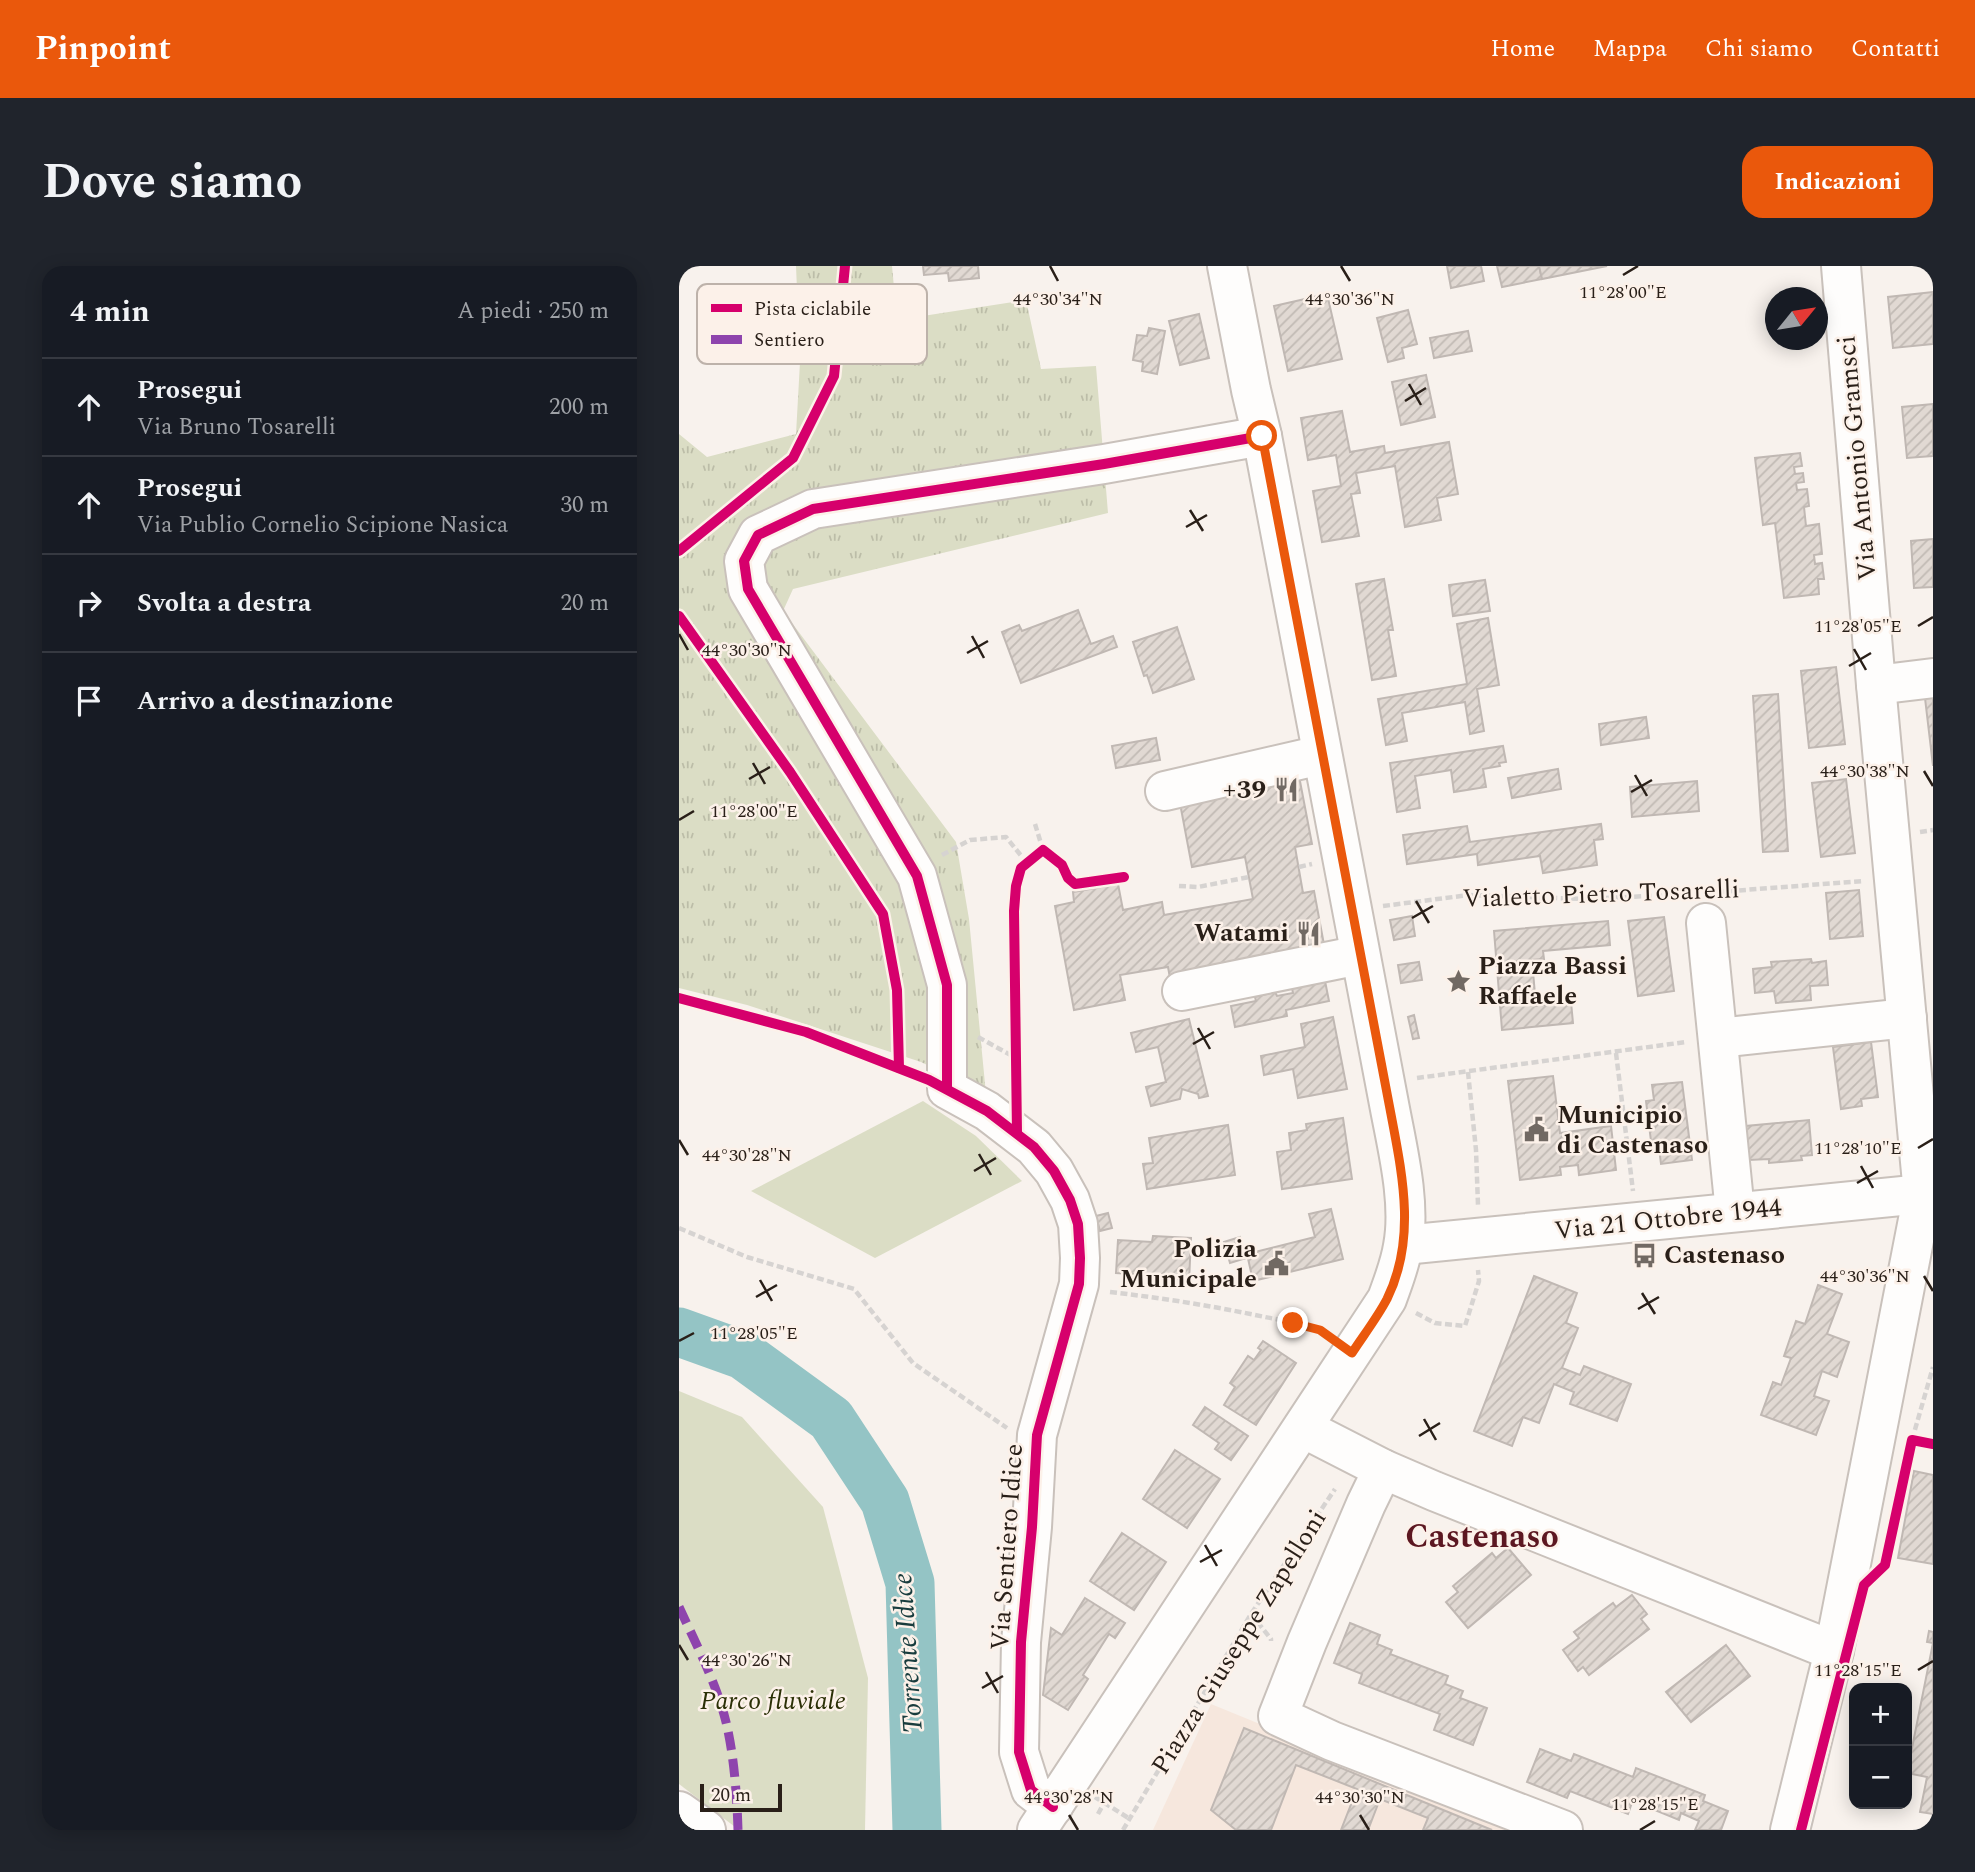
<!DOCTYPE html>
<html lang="it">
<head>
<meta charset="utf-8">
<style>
  body { margin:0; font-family:Spectral,serif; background:#20242c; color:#f1f3f6 }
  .controls { position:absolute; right:21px; bottom:21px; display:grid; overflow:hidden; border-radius:14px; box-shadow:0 4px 18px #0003 }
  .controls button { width:63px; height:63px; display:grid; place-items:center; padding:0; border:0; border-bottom:2px solid #363941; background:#171b24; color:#f1f3f6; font:35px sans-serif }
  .compass { position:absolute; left:1086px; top:21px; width:63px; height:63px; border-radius:50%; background:#171b24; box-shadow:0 4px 18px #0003; rotate:60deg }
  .scale { position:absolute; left:21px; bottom:18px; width:82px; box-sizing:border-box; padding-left:7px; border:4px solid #291f18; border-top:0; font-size:19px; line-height:24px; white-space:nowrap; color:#291f18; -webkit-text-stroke:5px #fcf1e9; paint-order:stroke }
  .stop { position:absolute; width:21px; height:21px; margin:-16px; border:5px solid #ea580c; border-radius:50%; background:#fff }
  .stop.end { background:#ea580c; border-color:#fff; box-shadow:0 2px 7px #0008 }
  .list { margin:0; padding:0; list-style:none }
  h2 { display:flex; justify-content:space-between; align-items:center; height:91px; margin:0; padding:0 28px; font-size:30px }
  h2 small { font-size:23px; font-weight:400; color:#9ea1a6 }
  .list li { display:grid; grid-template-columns:46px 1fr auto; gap:21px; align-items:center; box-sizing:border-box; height:98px; padding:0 28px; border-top:2px solid #363941 }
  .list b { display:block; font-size:26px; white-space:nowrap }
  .list p { margin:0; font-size:23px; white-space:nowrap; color:#9ea1a6 }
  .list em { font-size:23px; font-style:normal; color:#9ea1a6 }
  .icon { flex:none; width:38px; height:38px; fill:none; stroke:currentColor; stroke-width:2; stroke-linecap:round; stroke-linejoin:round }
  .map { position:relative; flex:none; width:1254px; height:1564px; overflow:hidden; border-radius:21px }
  header { display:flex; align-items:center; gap:42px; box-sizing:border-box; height:98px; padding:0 35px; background:#ea580c; color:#fff }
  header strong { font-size:33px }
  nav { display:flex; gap:38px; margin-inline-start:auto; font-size:24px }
  .intro { display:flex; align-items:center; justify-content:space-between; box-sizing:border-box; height:168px; padding:0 42px }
  h1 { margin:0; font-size:49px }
  .button { padding:18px 32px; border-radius:21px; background:#ea580c; color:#fff; font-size:24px; font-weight:700 }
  main { display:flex; gap:42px; padding:0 42px }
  aside { flex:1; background:#171b24; border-radius:21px; box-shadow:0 4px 18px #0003 }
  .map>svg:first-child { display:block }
</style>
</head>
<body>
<header>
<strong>Pinpoint</strong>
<nav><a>Home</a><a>Mappa</a><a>Chi siamo</a><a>Contatti</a></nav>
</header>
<div class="intro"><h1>Dove siamo</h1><a class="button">Indicazioni</a></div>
<main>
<aside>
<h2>4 min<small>A piedi · 250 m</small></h2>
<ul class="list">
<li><svg class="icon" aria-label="ahead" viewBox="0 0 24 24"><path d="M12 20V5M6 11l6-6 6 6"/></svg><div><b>Prosegui</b><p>Via Bruno Tosarelli</p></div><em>200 m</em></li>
<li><svg class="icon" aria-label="ahead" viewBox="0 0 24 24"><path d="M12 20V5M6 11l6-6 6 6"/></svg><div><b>Prosegui</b><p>Via Publio Cornelio Scipione Nasica</p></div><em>30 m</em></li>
<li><svg class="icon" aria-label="right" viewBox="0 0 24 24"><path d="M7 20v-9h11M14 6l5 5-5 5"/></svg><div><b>Svolta a destra</b></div><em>20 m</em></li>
<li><svg class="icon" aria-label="arrive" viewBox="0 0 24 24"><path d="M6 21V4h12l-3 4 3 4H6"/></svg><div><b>Arrivo a destinazione</b></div></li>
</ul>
</aside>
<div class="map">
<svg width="1254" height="1564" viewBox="0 0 1254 1564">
  <defs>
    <pattern id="grass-tufts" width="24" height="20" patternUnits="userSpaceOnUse" patternTransform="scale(1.75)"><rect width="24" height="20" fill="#dbddc5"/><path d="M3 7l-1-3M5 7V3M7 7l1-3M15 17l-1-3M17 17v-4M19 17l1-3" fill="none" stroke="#bcbda8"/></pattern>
    <pattern id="building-hatch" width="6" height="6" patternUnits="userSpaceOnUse" patternTransform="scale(1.75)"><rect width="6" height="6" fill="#e1d9d3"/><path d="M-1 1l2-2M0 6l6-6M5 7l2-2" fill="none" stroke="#c1bab4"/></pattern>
  </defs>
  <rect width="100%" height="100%" fill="#f8f2ed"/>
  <polygon fill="#f6e7dd" points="532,1438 840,1564 474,1564"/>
  <polygon fill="url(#grass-tufts)" points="117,0 213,0 218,54 347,34 362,103 417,100 429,247 114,323 104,345 277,576 290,653 307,828 242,796 68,739 0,722 0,168 28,191 117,168 121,96"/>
  <g fill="#dbddc5">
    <polygon points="244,835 297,870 343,915 196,992 72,925"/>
    <polygon points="0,1125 63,1151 144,1241 189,1412 186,1564 60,1564 0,1518"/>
  </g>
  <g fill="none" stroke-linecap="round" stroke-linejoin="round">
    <polyline stroke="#94c4c5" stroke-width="49" points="0,1066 64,1089 152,1153 206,1235 231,1317 238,1564"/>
  </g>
  <g fill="url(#building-hatch)" stroke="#c0b8b3" stroke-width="2">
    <polygon points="244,0 299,0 300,12 270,15 269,7 245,9"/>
    <polygon points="768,0 802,0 805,15 772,22"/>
    <polygon points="818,0 860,0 863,13 823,21"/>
    <polygon points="860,0 928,0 863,13"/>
    <polygon points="1254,26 1254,78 1214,82 1209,31"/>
    <polygon points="648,28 663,93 609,105 595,40"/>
    <polygon points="729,44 738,78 723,82 725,92 709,96 698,52"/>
    <polygon points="520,48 530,92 501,99 490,55"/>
    <polygon points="470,62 486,65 478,108 463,105 464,96 454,94 458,69 468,70"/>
    <polygon points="789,65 793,85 755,92 751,72"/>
    <polygon points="747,109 756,151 722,159 713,116"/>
    <polygon points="1254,138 1254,190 1228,192 1223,141"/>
    <polygon points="663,145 671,186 705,180 706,187 770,176 779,228 758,232 762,254 726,261 716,200 677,207 681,227 672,228 680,270 643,276 634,225 662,220 657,189 629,194 622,152"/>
    <polygon points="1121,187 1123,200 1115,201 1116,208 1124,207 1125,216 1117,217 1118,224 1128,223 1130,240 1125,241 1127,260 1140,258 1143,288 1135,289 1136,298 1143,297 1145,313 1139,313 1140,328 1105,332 1096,257 1084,259 1076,192"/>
    <polygon points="1254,273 1254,321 1235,322 1232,275"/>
    <polygon points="705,313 714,364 709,364 717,410 693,414 677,318"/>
    <polygon points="806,314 811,345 774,350 770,319"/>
    <polygon points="399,344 412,378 434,370 438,381 342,417 323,366 340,359 343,365"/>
    <polygon points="809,352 820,419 798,423 805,465 791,468 786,436 723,447 728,475 707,479 699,433 788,418 778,358"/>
    <polygon points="498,361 515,413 474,427 468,409 465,410 454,376"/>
    <polygon points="1157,401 1166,478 1130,482 1122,405"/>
    <polygon points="1099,428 1109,585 1084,586 1074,430"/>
    <polygon points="1254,431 1254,500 1246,432"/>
    <polygon points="967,451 970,472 922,479 920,458"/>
    <polygon points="477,472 481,494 437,502 433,480"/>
    <polygon points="824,480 827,496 820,497 821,500 804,503 807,521 775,526 772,504 736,510 741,542 718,546 711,497"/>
    <polygon points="879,503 882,523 833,532 829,512"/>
    <polygon points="620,510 633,578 616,581 624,627 635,625 646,684 491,712 489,701 441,709 446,734 395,744 376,640 395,636 394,626 439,618 444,644 483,636 485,649 574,633 566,591 513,601 500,532"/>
    <polygon points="1167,513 1176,587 1142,591 1133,517"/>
    <polygon points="1018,515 1020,545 953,551 951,521"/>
    <polygon points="922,558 924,573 915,574 918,599 864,607 861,590 799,599 798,588 728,598 724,569 788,560 791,576"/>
    <polygon points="1180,624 1184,670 1151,673 1147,627"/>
    <polygon points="733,650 736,670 715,674 711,654"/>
    <polygon points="985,651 995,725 959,730 949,655"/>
    <polygon points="929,655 931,679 864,685 865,693 853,694 857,740 892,736 894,757 823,764 815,665"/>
    <polygon points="1132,693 1133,697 1147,695 1149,719 1131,720 1132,734 1097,737 1095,725 1076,727 1074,703 1093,701 1092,696"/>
    <polygon points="740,696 743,714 722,717 719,699"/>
    <polygon points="646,715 650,735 607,744 608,750 556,761 552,740 577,735 576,731 596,726 598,730 614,727 613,722"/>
    <polygon points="735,749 740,772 734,773 729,751"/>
    <polygon points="654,751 668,823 619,832 614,803 585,809 582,790 626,781 622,758"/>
    <polygon points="510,753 529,830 520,832 519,828 503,823 501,833 472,840 467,821 487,816 479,781 457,786 452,767"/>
    <polygon points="1192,776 1199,831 1182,833 1183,840 1162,843 1154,781"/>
    <polygon points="874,810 881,867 932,860 937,904 900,909 899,899 881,901 882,909 841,914 829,815"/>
    <polygon points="1003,816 1013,894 982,898 980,882 973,883 967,835 975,834 973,819"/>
    <polygon points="664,852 673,913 603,923 598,886 612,884 610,867 628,864 627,858"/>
    <polygon points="1130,854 1133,889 1122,890 1123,894 1090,897 1090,893 1070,894 1067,860"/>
    <polygon points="549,859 556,909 468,923 464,898 474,897 470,872"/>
    <polygon points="652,943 664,993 574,1015 568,988 636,971 630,948"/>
    <polygon points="429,947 433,962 421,965 417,950"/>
    <polygon points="474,970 512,972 510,1016 472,1014 472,1009 437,1007 439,974 473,976"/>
    <polygon points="561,971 567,992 551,997 545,976"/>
    <polygon points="855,1010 898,1027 887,1057 899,1062 883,1102 901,1109 905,1100 952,1118 938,1155 891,1138 895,1126 875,1118 860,1157 844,1151 833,1180 795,1165"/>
    <polygon points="1139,1019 1163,1028 1148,1068 1170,1076 1158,1111 1143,1105 1135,1130 1150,1135 1137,1169 1082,1149 1094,1116 1102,1119 1112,1092 1105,1090 1117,1055 1126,1058"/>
    <polygon points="584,1075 617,1097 577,1159 545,1139 556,1121 551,1117 569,1090 575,1094 582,1084 579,1082"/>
    <polygon points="526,1141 569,1170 552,1194 536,1183 540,1177 514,1159"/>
    <polygon points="496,1184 541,1213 508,1262 464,1233"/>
    <polygon points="1235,1205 1254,1209 1254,1298 1219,1292"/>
    <polygon points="443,1267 487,1296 455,1344 411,1315"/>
    <polygon points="829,1282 852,1309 789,1362 767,1336 779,1326 774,1320 813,1287 817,1292"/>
    <polygon points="953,1329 968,1348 962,1353 970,1363 910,1409 904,1401 899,1405 884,1384 900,1372 895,1366 934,1337 937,1341"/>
    <polygon points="406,1332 446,1357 436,1372 430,1368 404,1409 409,1413 389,1444 364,1429 372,1362 383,1369"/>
    <polygon points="671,1357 701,1369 698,1378 713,1384 711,1388 769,1410 766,1418 784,1425 781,1432 808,1442 794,1479 755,1464 761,1448 680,1417 683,1408 655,1397"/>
    <polygon points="1250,1365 1254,1366 1254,1377 1248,1376"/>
    <polygon points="1254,1377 1254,1548 1241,1546 1248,1511 1228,1507"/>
    <polygon points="1047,1379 1071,1410 1012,1456 987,1426"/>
    <polygon points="565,1462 752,1539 813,1564 744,1564 749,1552 701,1533 689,1564 662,1564 678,1523 617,1499 592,1564 557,1564 532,1544"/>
    <polygon points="861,1483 892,1495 895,1488 954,1511 957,1502 1026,1529 1024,1535 1049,1545 1042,1564 1016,1564 1020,1555 1002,1547 1000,1554 961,1538 963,1534 955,1531 949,1548 891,1525 888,1532 848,1516"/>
  </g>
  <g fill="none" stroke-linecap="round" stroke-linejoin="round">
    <defs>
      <g id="minor">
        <polyline points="1197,419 1254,412"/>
        <polyline points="486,525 642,489"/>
        <polyline points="1027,657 1056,946"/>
        <polyline points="503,725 681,689"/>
        <polyline points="1039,772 1228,752"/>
        <polyline points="725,979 1254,927"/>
        <polyline points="624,1162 704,1203 755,1225 1155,1385"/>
        <polyline points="704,1203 687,1238 628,1376 599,1450 653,1475 884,1564"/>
        <polyline points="374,1541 352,1524 340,1486 342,1376 353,1261 358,1169 400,1018 401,992 399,958 391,934 375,905 355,881 308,845 268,823 268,719 238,610 69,323 65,295 79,269 134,243 425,198 583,170"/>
        <polyline points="0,1545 27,1564"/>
        <path d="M 358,1564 L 708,1033 C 714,1016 721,999 724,980 C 732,938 719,885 711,843 L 583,170 L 572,124 L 548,0"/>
        <polyline points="1111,1564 1155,1385 1244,928 1197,419 1162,0"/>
      </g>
    </defs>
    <use href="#minor" stroke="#c9c1bb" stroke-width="42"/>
    <g stroke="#d6d3d1" stroke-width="4.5" stroke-dasharray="7 3.5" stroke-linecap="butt">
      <polyline points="356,558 364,584"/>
      <polyline points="1241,566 1254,564"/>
      <polyline points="263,589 291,574 327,571 348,597"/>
      <polyline points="620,601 633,598"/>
      <polyline points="500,620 519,621 570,611"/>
      <polyline points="1039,626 1184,615"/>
      <polyline points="704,640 790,629 905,633 1013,628"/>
      <polyline points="299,771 337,792"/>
      <polyline points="937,787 954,925"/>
      <polyline points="789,806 797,884 799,939"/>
      <polyline points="738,812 1007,776"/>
      <polyline points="0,962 68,991 175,1023 234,1097 328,1162"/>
      <path d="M 431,1026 C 483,1032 534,1040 586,1051 C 605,1055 631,1057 648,1069"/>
      <polyline points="737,1047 756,1057 786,1060 800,1015 799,1004"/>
      <polyline points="1233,1174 1254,1101"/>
      <polyline points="572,1348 592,1373 592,1375"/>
      <polyline points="416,1531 451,1553"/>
      <polyline points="419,1548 425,1537"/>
      <polyline points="444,1564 572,1348 656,1223"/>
    </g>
    <use href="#minor" stroke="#fefdfc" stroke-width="38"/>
    <path stroke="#8e44ad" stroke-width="9" stroke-dasharray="18 9" stroke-linecap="butt" d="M 0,1341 C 17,1378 37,1416 47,1456 C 55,1489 58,1530 59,1564"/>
    <defs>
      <g id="cycleway">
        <polyline points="0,285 114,192 155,110 166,0"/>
        <polyline points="0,350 111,506 204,648 218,724 220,802"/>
        <polyline points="0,732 127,766 250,814 308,845 355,881 375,905 391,934 399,958 401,992 400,1018 358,1169 353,1261 342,1376 340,1486 352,1524 374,1541"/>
        <polyline points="268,823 268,719 238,610 69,323 65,295 79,269 134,243 425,198 583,170"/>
        <polyline points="338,867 335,645 337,620 342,602 364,584 383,599 389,612 396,618 445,611"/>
        <polyline points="1122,1564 1185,1319 1206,1299 1233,1174 1254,1178"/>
      </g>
    </defs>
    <use href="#cycleway" stroke="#fcf1e9" stroke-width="15"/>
    <use href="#cycleway" stroke="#d6006c" stroke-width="10"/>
  </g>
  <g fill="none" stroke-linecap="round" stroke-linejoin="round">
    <path stroke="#ea580c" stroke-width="9" d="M 583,170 L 711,843 C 723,907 738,972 708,1033 C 698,1052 684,1070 673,1087 L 641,1064 L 614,1057"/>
  </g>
  <path fill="none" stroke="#291f18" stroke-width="2.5" d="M 371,0 L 379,15M 662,0 L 671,15M 944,9 L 959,0M 730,118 L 742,139M 726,135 L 747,122M 511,244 L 524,265M 507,261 L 528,249M 1239,360 L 1254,351M 0,368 L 9,384M 293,370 L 305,392M 1175,383 L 1187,404M 288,387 L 309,375M 1170,400 L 1192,387M 74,497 L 86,518M 1245,505 L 1254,520M 956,509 L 968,530M 70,513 L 91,501M 952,526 L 973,514M 0,554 L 15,545M 737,635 L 750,657M 733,652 L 754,640M 519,762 L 531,783M 514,778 L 535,766M 0,874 L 9,889M 1239,882 L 1254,873M 300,888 L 312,909M 1182,900 L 1194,922M 295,905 L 317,892M 1178,917 L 1199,905M 1245,1010 L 1254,1025M 81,1014 L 93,1035M 963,1027 L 976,1048M 77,1031 L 98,1019M 959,1043 L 980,1031M 0,1075 L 15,1067M 745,1153 L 757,1174M 740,1170 L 761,1157M 526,1279 L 538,1300M 521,1296 L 543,1284M 0,1379 L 9,1394M 1239,1404 L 1254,1395M 307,1406 L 319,1427M 303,1422 L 324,1410M 390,1549 L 399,1564M 681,1549 L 690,1564M 961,1564 L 976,1555"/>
  <defs>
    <symbol id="restaurant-bare" viewBox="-9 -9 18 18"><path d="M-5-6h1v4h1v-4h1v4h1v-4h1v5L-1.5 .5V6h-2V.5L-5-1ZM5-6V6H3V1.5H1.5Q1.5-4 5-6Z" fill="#716963" stroke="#fcf1e9" stroke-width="2.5" paint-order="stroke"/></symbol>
    <symbol id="sight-bare" viewBox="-9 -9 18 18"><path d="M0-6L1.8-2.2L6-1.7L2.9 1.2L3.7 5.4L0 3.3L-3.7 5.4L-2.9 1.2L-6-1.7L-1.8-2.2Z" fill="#716963" stroke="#fcf1e9" stroke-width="2.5" paint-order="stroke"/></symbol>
    <symbol id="civic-bare" viewBox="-9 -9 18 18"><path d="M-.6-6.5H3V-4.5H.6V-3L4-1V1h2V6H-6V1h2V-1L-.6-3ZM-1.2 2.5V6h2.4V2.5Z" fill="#716963" stroke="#fcf1e9" stroke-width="2.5" paint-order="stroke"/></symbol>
    <symbol id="bus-bare" viewBox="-9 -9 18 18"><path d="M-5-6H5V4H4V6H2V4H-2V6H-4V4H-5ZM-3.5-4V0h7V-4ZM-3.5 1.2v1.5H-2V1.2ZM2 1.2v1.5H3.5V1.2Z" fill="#716963" stroke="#fcf1e9" stroke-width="2.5" paint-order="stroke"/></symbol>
  </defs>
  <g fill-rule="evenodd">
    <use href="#restaurant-bare" x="590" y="506" width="35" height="35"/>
    <use href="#restaurant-bare" x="612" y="650" width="35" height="35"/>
    <use href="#sight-bare" x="762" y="698" width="35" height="35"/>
    <use href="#civic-bare" x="840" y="846" width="35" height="35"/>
    <use href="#bus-bare" x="948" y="972" width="35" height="35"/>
    <use href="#civic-bare" x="580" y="980" width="35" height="35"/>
  </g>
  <g text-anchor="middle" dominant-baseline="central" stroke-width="5" stroke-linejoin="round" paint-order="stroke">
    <g font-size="26" fill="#291f18" stroke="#fcf1e9">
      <text transform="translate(1178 192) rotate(-95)">Via Antonio Gramsci</text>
      <text transform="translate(922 628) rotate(-2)">Vialetto Pietro Tosarelli</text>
      <text transform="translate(989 953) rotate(-6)">Via 21 Ottobre 1944</text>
      <text transform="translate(328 1281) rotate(-86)">Via Sentiero Idice</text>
      <text transform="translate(560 1376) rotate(-58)">Piazza Giuseppe Zapelloni</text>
    </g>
    <g font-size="26" font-weight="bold" fill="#291f18" stroke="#fcf1e9" text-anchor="end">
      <text x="587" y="524">+39</text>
      <text x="610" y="667">Watami</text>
      <text x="799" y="700" text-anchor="start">Piazza Bassi<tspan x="799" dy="30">Raffaele</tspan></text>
      <text x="878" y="849" text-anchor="start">Municipio<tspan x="878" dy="30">di Castenaso</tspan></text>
      <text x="578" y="983">Polizia<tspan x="578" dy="30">Municipale</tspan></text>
      <text x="985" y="989" text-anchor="start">Castenaso</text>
    </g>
    <g font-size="26" font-style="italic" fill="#2b3006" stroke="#fcf1e9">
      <text x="94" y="1435">Parco fluviale</text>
    </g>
    <g font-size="28" font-style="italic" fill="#183c3d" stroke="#fcf1e9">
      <text transform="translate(229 1387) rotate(-94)">Torrente Idice</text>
    </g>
    <g font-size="33" font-weight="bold" fill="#5c1721" stroke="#fcf1e9">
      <text x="803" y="1271">Castenaso</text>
    </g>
  </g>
  <rect x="18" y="18" width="230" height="80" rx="10" fill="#fcf1e9" stroke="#bdb2aa" stroke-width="2"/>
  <rect x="32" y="38" width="31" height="8" fill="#d6006c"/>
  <rect x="32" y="69" width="31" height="9" fill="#8e44ad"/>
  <g font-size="19" fill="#291f18">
    <text x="75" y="49">Pista ciclabile</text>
    <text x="75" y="80">Sentiero</text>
  </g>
  <g font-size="18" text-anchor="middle" fill="#291f18" stroke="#fcf1e9" stroke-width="5" stroke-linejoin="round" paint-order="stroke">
    <text x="944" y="32">11°28'00"E</text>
    <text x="379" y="39">44°30'34"N</text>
    <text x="671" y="39">44°30'36"N</text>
    <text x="1179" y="366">11°28'05"E</text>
    <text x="68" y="390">44°30'30"N</text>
    <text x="1186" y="511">44°30'38"N</text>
    <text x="75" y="551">11°28'00"E</text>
    <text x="1179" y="888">11°28'10"E</text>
    <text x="68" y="895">44°30'28"N</text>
    <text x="1186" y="1016">44°30'36"N</text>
    <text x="75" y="1073">11°28'05"E</text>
    <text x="68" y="1400">44°30'26"N</text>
    <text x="1179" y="1410">11°28'15"E</text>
    <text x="390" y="1537">44°30'28"N</text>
    <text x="681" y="1537">44°30'30"N</text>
    <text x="976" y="1544">11°28'15"E</text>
  </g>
</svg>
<div class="controls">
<button>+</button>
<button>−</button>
</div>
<svg class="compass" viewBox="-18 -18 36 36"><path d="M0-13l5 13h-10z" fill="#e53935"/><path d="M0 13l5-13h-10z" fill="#9ea1a6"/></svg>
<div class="scale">20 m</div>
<div class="stop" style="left:583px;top:170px"></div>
<div class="stop end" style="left:614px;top:1057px"></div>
</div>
</main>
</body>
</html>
